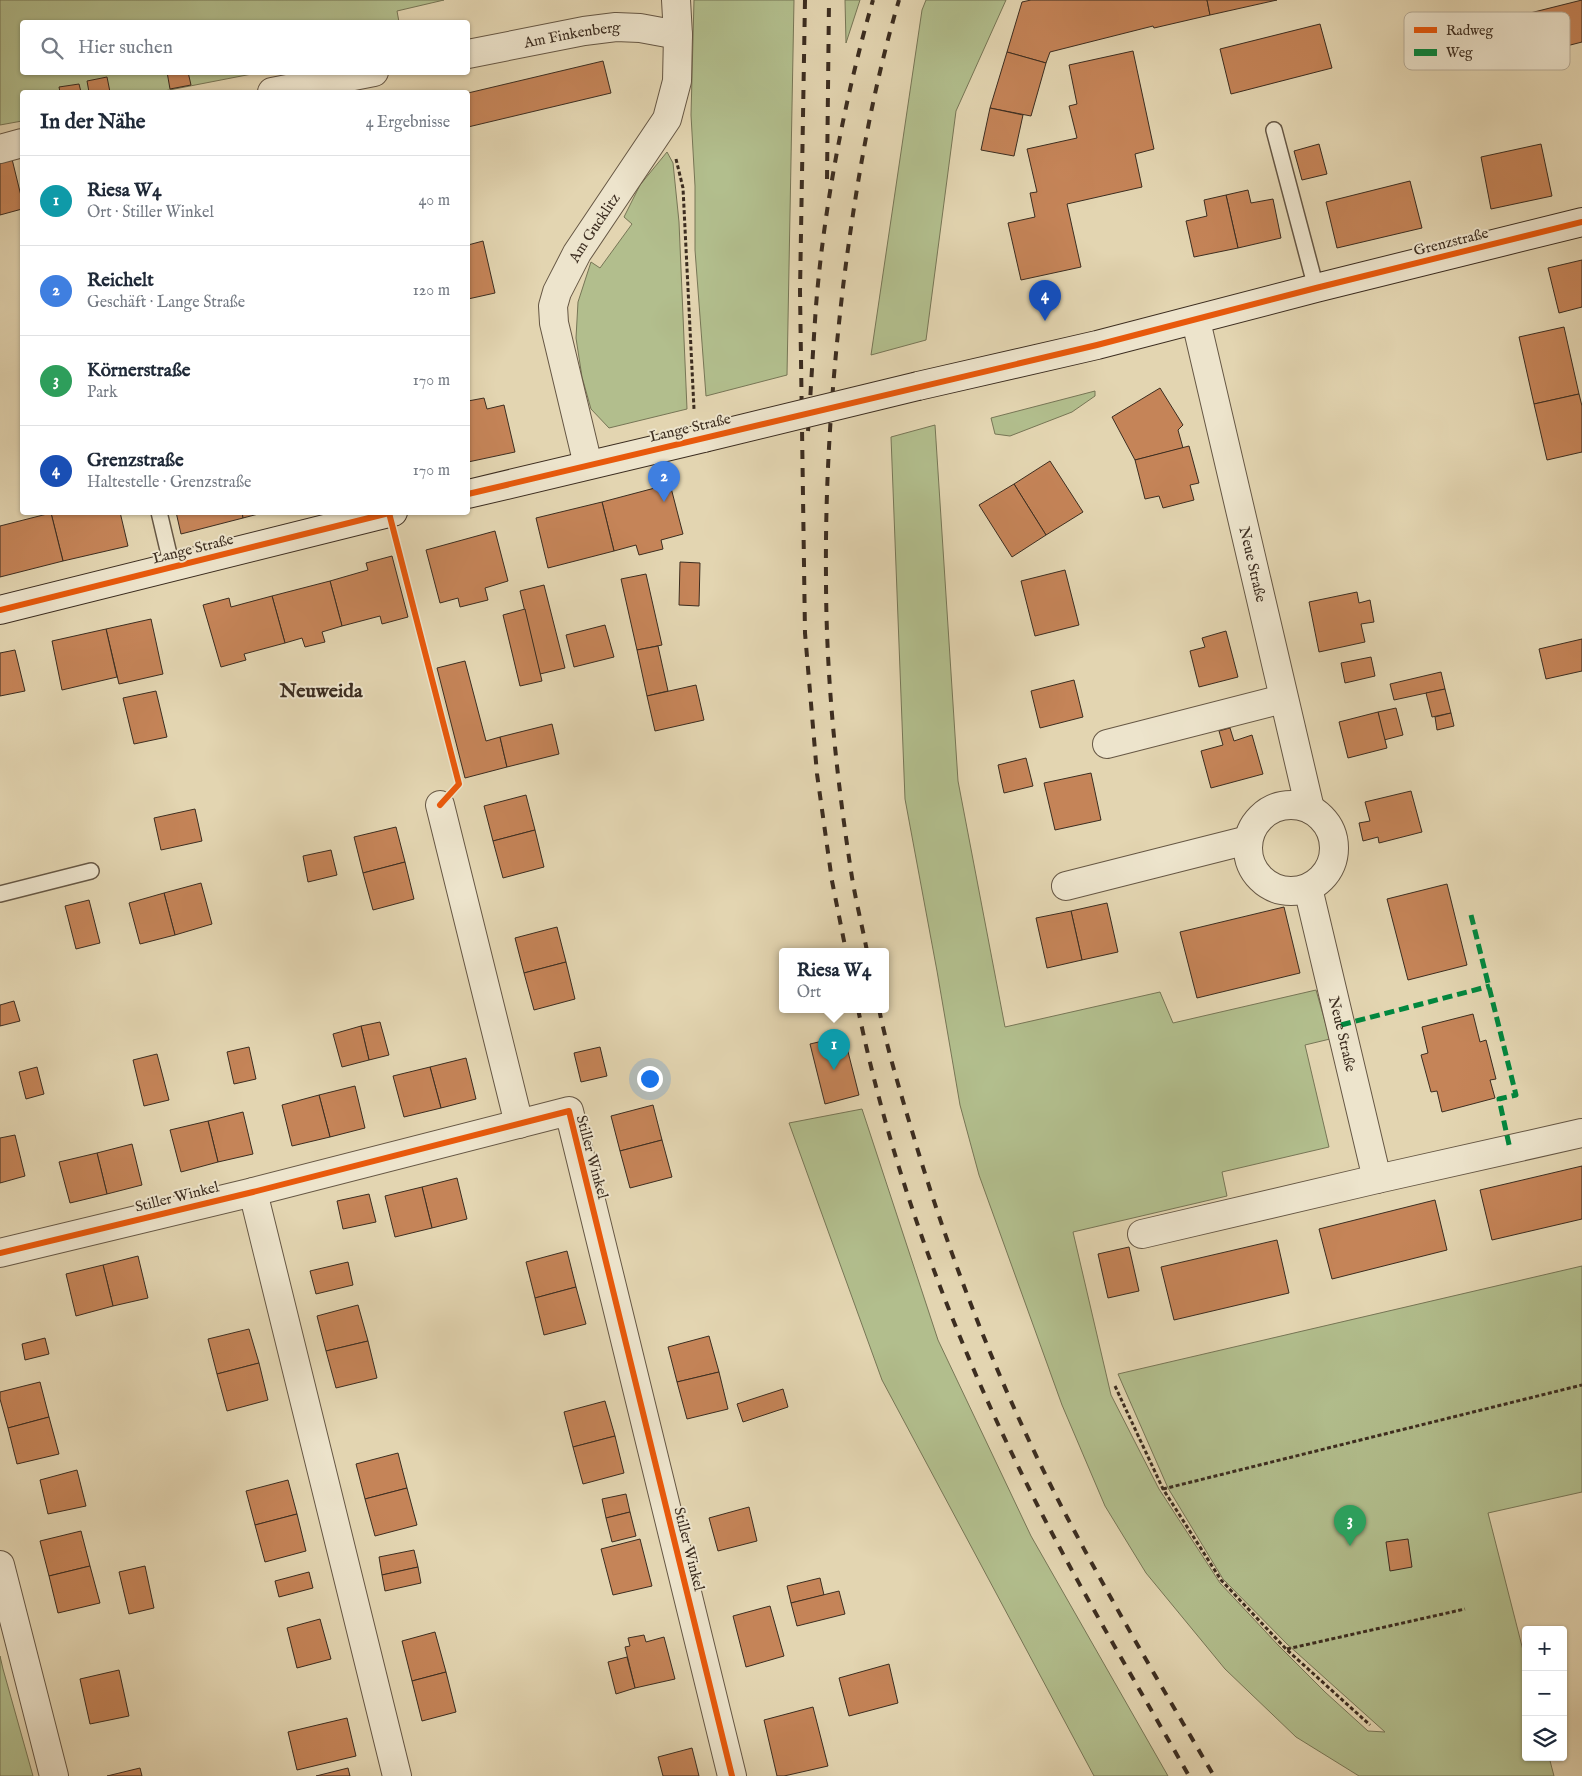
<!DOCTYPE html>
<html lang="de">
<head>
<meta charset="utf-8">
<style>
  body { margin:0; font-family:"IM FELL English",serif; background:#f6f6f7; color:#1f2937 }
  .controls { position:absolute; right:15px; bottom:15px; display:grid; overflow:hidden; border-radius:5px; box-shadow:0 1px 4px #0004 }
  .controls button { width:45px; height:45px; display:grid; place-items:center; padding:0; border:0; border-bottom:1px solid #e0e1e3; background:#fff; color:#1f2937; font:25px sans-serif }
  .you { position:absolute; left:649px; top:1078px; width:18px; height:18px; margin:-12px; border:4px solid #fff; border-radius:50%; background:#1a73e8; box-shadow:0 0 0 8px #1a73e833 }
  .badge { display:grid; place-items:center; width:32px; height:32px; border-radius:50%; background:#d93025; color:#fff; font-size:16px; font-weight:700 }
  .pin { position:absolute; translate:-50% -41px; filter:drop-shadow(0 1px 2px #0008) }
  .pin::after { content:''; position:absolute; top:26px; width:18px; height:15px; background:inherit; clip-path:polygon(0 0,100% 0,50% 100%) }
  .popup { position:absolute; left:779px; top:948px; width:110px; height:65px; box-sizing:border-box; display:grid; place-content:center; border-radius:5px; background:#fff; filter:drop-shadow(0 1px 4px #0005); font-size:16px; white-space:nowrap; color:#747a83 }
  .popup b { font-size:19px; color:#1f2937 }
  .popup::after { content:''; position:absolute; left:50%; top:100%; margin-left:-10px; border:10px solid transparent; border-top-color:#fff }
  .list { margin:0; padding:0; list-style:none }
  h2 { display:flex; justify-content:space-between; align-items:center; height:65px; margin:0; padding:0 20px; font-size:21px }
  h2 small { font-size:16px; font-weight:400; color:#747a83 }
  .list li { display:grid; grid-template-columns:32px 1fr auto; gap:15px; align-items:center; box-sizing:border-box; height:90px; padding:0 20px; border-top:1px solid #e0e1e3 }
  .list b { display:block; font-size:19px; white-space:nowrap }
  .list p { margin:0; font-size:16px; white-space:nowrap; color:#747a83 }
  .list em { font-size:16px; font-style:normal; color:#747a83 }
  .icon { flex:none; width:28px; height:28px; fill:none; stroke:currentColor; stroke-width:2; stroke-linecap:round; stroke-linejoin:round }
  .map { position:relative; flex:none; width:1582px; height:1776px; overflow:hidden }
  .search { position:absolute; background:#fff; box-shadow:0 1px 4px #0004; left:20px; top:20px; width:450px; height:55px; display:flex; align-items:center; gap:12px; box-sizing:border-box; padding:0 18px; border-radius:5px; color:#747a83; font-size:19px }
  .panel { position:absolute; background:#fff; box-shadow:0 1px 4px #0004; left:20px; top:90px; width:450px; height:425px; border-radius:5px }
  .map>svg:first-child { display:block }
</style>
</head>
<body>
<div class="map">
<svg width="1582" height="1776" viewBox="0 0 1582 1776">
  <rect width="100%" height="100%" fill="#e3d5b1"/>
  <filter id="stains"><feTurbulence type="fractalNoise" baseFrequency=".004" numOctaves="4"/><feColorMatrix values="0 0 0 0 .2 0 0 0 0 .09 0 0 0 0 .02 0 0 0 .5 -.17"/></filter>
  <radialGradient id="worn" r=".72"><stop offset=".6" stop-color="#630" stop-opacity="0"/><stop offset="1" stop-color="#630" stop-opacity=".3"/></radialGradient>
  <g fill="#b2be8d" stroke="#777656">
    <polygon points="0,0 444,0 397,11 399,22 22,22 22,72 257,73 159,92 22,92 22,121 0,125"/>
    <polygon points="694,0 794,0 787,375 706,396 695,250 695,186 691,115"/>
    <polygon points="845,0 860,0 846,43"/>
    <polygon points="926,0 1006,0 956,111 926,340 871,355 922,10"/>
    <polygon points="667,152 673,163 679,222 687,409 609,428 591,409 582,377 576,338 578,302 591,262 600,268 632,224 624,217 640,185"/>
    <polygon points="1095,391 1095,396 1072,412 1010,436 995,434 991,418"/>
    <polygon points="935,425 958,781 1005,1027 1160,992 1173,1023 1316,990 1330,1039 1305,1045 1329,1147 1222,1172 1227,1196 1073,1232 1111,1395 1159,1489 1220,1583 1278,1645 1325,1692 1368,1731 1385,1732 1287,1644 1223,1579 1168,1488 1118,1374 1582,1266 1582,1492 1488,1513 1526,1662 1526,1757 1549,1757 1554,1776 1359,1776 1296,1737 1225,1669 1146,1573 1105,1506 1062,1405 979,1175 960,1105 937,971 905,799 891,437"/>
    <polygon points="862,1109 938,1340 1031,1536 1168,1776 1094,1776 882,1380 789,1123"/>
    <polygon points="0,1656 3,1669 33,1776 0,1776"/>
  </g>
  <g fill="#c58458" stroke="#3c2d20">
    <polygon points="1031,0 1207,0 1210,15 1154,28 1153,26 1050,52 1046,63 1007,52 1022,2"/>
    <polygon points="1207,0 1277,0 1210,15"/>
    <polygon points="1582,0 1582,42 1516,59 1506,19"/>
    <polygon points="1320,24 1332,68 1231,94 1220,49"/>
    <polygon points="1133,51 1154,149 1135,154 1142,187 1067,204 1081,267 1021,280 1008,223 1035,217 1030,193 1037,192 1027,149 1077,138 1069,106 1077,104 1069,65"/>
    <polygon points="1007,52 1046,63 1031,116 990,108"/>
    <polygon points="603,61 611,93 468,127 468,93"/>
    <polygon points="167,72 188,72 191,85 170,89"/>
    <polygon points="107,77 110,92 89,92 87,81"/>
    <polygon points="79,84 81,92 60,92 59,87"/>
    <polygon points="990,108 1023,115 1014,156 981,150"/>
    <polygon points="1319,144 1327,174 1302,180 1294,151"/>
    <polygon points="1541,144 1552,196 1491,209 1481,157"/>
    <polygon points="11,155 22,200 22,209 0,215 0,158"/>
    <polygon points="1410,181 1422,228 1337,248 1326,202"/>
    <polygon points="1248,190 1251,203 1273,199 1281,238 1238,248 1226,195"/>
    <polygon points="1226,195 1238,248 1194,257 1186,221 1207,216 1204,200"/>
    <polygon points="483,241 495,293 468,299 468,245"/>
    <polygon points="1582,260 1582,307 1559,313 1548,268"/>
    <polygon points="1564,327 1579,394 1534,404 1519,337"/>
    <polygon points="1160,388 1183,425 1178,430 1183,448 1135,460 1112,417"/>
    <polygon points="1579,394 1582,406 1582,452 1547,460 1534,404"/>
    <polygon points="484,398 487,409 504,405 515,452 468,462 468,401"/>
    <polygon points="1189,446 1199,483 1190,485 1194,500 1163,508 1159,496 1145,499 1135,460"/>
    <polygon points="1050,461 1083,512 1046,535 1014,484"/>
    <polygon points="670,484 683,534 661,540 663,549 639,555 636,545 614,551 602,502"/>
    <polygon points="1014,484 1046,535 1012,557 979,505"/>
    <polygon points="602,502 614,551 548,568 536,518"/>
    <polygon points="55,512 120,512 128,546 63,561 51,513"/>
    <polygon points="176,512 242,512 243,518 181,534"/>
    <polygon points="242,512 266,512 243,518"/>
    <polygon points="51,513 63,561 0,577 0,526"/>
    <polygon points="495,531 508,581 485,588 488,600 460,607 458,598 440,603 426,550"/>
    <polygon points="392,556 408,617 382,624 380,616 342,626 330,581 368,570 366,563"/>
    <polygon points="680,562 700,563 699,606 679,605"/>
    <polygon points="1065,570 1079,625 1035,636 1021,581"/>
    <polygon points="646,574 662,645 637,650 621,579"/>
    <polygon points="330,581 342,626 322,632 325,642 305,647 302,638 285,643 272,596"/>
    <polygon points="544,585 565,668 540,674 520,591"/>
    <polygon points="1357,592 1359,603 1370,600 1374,622 1361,624 1365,642 1319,652 1309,602"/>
    <polygon points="272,596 285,643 244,654 246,660 221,667 203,605 229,598 231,607"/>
    <polygon points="525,609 542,681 520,686 503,615"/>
    <polygon points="151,619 163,674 119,684 106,629"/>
    <polygon points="605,625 614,657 574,667 566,635"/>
    <polygon points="106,629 117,677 62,690 52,641"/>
    <polygon points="1226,631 1238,677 1199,687 1190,651 1205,647 1202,638"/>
    <polygon points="1582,639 1582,671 1546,679 1539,649"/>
    <polygon points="658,646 668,691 647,696 637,650"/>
    <polygon points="15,650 25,691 0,696 0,653"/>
    <polygon points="1371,657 1375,676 1345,683 1341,663"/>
    <polygon points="465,661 486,741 500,737 507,767 465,778 437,668"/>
    <polygon points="1441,672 1445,689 1394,700 1390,684"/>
    <polygon points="1074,680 1083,717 1040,728 1031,691"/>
    <polygon points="696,685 704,720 655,731 647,696"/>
    <polygon points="1445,689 1451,713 1432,717 1426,693"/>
    <polygon points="156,691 167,737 134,744 123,698"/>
    <polygon points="1396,708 1403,735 1384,740 1378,712"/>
    <polygon points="1378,712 1387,748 1348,758 1339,722"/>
    <polygon points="1451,713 1454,726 1437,730 1435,717"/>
    <polygon points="552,724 559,754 507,767 500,737"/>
    <polygon points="1230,728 1234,741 1252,735 1263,774 1211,788 1201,751 1223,745 1219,731"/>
    <polygon points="1026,758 1033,786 1004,793 998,765"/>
    <polygon points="1091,773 1101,820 1055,830 1044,783"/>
    <polygon points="1411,791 1422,832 1379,843 1378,837 1363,841 1359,823 1370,821 1365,802"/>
    <polygon points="526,795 535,830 493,841 484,806"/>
    <polygon points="195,809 202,841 161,850 154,818"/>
    <polygon points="396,827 405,862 363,873 354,837"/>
    <polygon points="535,830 544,867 503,878 493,841"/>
    <polygon points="331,850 337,875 308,882 303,856"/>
    <polygon points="405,862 414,899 373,910 363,873"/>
    <polygon points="201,883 212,924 175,935 164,893"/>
    <polygon points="1447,884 1467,965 1408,980 1387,899"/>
    <polygon points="164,893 175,935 140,944 129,903"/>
    <polygon points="89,900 100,943 76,949 65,906"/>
    <polygon points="1107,903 1118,952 1082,960 1071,911"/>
    <polygon points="1284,907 1300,973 1197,998 1180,932"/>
    <polygon points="1071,911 1082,960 1047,968 1036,918"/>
    <polygon points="557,927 566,962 524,973 515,938"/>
    <polygon points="566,962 575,999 534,1010 524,973"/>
    <polygon points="14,1001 20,1021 0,1026 0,1005"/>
    <polygon points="1473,1014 1480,1042 1486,1040 1496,1079 1490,1080 1495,1098 1442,1112 1437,1091 1431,1092 1421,1055 1428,1053 1422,1027"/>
    <polygon points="380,1022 389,1055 369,1060 361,1026"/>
    <polygon points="361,1026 369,1060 342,1067 333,1034"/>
    <polygon points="844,1036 859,1095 825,1104 810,1044"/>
    <polygon points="249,1047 256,1079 234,1084 227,1052"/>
    <polygon points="600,1047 607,1076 581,1082 574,1053"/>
    <polygon points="157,1054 169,1100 144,1106 133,1060"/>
    <polygon points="466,1058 476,1099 441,1108 430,1067"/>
    <polygon points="37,1067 44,1094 26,1099 19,1072"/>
    <polygon points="430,1067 441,1108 404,1117 393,1076"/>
    <polygon points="355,1086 365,1128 330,1137 319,1095"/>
    <polygon points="319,1095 330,1137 292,1146 282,1105"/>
    <polygon points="653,1105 662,1140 620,1151 611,1116"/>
    <polygon points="243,1112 253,1154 218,1162 208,1121"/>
    <polygon points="208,1121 218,1162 181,1172 170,1130"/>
    <polygon points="15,1135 25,1176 0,1183 0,1138"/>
    <polygon points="662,1140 672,1177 630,1188 620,1151"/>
    <polygon points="132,1144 142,1185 107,1194 97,1153"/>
    <polygon points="97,1153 107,1194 70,1203 59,1162"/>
    <polygon points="1582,1166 1582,1219 1492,1240 1480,1190"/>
    <polygon points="457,1178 467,1219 432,1228 422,1187"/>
    <polygon points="422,1187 432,1228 395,1237 385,1196"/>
    <polygon points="369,1194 376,1222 343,1229 337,1201"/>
    <polygon points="1435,1200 1447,1250 1332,1279 1319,1229"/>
    <polygon points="1277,1240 1289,1293 1174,1320 1161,1267"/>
    <polygon points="1129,1247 1139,1291 1108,1298 1098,1254"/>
    <polygon points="567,1251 576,1287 535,1298 526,1262"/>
    <polygon points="138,1256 148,1298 113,1306 103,1265"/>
    <polygon points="348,1262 353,1285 316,1294 310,1271"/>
    <polygon points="103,1265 113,1306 76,1316 66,1274"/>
    <polygon points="576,1287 586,1324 544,1335 535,1298"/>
    <polygon points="358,1305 368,1341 326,1351 317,1316"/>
    <polygon points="249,1329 259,1363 217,1374 208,1339"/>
    <polygon points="709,1336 719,1372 677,1382 668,1347"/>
    <polygon points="45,1338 49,1354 25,1360 22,1344"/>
    <polygon points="368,1341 377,1378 336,1388 326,1351"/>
    <polygon points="259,1363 268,1400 227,1411 217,1374"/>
    <polygon points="719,1372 728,1409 687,1419 677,1382"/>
    <polygon points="40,1382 49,1417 8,1428 0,1399 0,1392"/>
    <polygon points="783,1389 788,1407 743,1422 737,1404"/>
    <polygon points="605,1401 615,1436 573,1447 564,1412"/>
    <polygon points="49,1417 59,1454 17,1464 8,1428"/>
    <polygon points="615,1436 624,1473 583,1484 573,1447"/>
    <polygon points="398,1453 407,1488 365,1499 356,1464"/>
    <polygon points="77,1470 86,1506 48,1514 40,1480"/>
    <polygon points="288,1480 297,1514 255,1525 246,1491"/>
    <polygon points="407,1488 417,1525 375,1536 365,1499"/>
    <polygon points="626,1494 630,1512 606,1518 602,1499"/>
    <polygon points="749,1507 757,1541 718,1551 709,1518"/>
    <polygon points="630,1512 636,1536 612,1542 606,1518"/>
    <polygon points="297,1514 306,1551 265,1562 255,1525"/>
    <polygon points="81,1531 90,1566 49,1576 40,1541"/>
    <polygon points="640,1539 652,1586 613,1595 601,1549"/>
    <polygon points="1408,1539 1412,1567 1390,1571 1386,1542"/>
    <polygon points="414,1550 418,1567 382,1575 379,1557"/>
    <polygon points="90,1566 100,1603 58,1613 49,1576"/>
    <polygon points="145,1566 154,1608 129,1614 119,1572"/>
    <polygon points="418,1567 421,1583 385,1591 382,1575"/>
    <polygon points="309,1572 313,1588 279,1597 275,1581"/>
    <polygon points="820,1578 824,1595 791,1603 787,1586"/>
    <polygon points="839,1591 845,1614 797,1626 791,1603"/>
    <polygon points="770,1606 784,1656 746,1667 733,1616"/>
    <polygon points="320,1619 331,1659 297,1668 287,1628"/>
    <polygon points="435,1632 446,1672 412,1681 402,1641"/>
    <polygon points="644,1635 646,1642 664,1637 675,1679 635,1688 625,1647 630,1646 628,1638"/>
    <polygon points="627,1657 635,1688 616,1694 608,1662"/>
    <polygon points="889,1664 898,1703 849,1716 839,1678"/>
    <polygon points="119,1670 129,1716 90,1724 80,1679"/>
    <polygon points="446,1672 456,1712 422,1721 412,1681"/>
    <polygon points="813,1707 828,1766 784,1776 777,1776 764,1720"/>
    <polygon points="347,1718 356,1756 297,1770 288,1732"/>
    <polygon points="692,1748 699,1776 663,1776 658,1757"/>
    <polygon points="140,1768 142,1776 107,1776"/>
    <polygon points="348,1768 350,1776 316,1776"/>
  </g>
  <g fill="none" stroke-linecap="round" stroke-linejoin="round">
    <defs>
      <g id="lane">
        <polyline points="1274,130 1316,288"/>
        <polyline points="159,512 172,567"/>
        <polyline points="0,894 91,871"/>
      </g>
      <g id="street">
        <path id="s1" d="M 468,54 L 584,31 L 616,27 L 640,28 L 678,35"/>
        <polyline points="272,92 374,72"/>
        <polyline points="0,149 22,143"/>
        <path id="s2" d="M 1196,321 L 1310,809"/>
        <path id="s3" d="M 588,465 L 554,323 L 553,306 L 557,292 L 577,253 L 667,119 L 677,81 L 678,35 L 676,0"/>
        <polyline points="1107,744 1283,699"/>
        <circle cx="1291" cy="848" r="43"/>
        <polyline points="440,805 519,1124"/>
        <polyline points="1066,886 1248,840"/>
        <path id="s4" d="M 1308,888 L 1377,1179"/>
        <polyline points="253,1192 397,1776"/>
        <polyline points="1142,1234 1377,1179 1582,1133"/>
        <polyline points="0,1253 253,1192 569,1111 732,1776"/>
        <polyline points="0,1565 54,1776"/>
      </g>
      <g id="secondary">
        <polyline points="918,386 1097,345 1316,288 1582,222"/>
        <polyline points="468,494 704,438"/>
        <polyline points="0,610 393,512"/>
      </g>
    </defs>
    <use href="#lane" stroke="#665744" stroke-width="18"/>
    <use href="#street" stroke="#665744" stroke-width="30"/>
    <use href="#secondary" stroke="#3c2d20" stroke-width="30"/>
    <g stroke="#3c2d20" stroke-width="3" stroke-dasharray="4 2.5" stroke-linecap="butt">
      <polyline points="676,159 683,188 694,409"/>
      <polyline points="1115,1386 1163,1489 1221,1580 1286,1649 1370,1725"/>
      <polyline points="1163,1489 1582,1385"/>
      <polyline points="1287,1649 1465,1609"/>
    </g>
    <use href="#lane" stroke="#ede4cc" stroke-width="15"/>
    <use href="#street" stroke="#ede4cc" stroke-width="28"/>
    <use href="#secondary" stroke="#ede4cc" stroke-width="28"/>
    <g stroke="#3c2d20" stroke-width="4" stroke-dasharray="9 9" stroke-linecap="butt">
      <polyline points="805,0 800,291 805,633 817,774 832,881 846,951"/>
      <polyline points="827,179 829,0"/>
      <path d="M 808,431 C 811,390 813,348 816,306 C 824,206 845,97 873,0"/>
      <path d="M 867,951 C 862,925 855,898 851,871 C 836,774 826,675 826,578 C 825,478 832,378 844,279 C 856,185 872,91 899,0"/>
      <path d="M 858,1009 C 890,1164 947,1320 1016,1462 C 1068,1570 1130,1672 1189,1776"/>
      <path d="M 879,1009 C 889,1057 904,1104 918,1151 C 957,1278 1006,1401 1068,1519 C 1114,1606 1164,1691 1214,1776"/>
    </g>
    <defs>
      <polyline id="secondary-bridge" points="704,438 918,386"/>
    </defs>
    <use href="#secondary-bridge" stroke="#3c2d20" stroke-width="30" stroke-linecap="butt"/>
    <use href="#secondary-bridge" stroke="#ede4cc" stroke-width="28"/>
    <g stroke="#00873e" stroke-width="5" stroke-dasharray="10 5" stroke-linecap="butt">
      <polyline points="1471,915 1516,1095 1499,1099 1510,1149"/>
      <polyline points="1341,1025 1490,986"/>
    </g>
    <defs>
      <g id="cycleway">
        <polyline points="468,494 1097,345 1316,288 1582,222"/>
        <polyline points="389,513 459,784 440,805"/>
        <polyline points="0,610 393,512"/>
        <polyline points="0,1253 253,1192 569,1111 732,1776"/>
      </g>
    </defs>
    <use href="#cycleway" stroke="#ede4cc" stroke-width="9"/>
    <use href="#cycleway" stroke="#e8590c" stroke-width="6"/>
  </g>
  <g text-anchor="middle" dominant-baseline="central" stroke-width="4" stroke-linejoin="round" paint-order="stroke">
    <g font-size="15" fill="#3c2d20" stroke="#ede4cc">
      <text stroke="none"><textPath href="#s1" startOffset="106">Am Finkenberg</textPath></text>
      <text stroke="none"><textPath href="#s3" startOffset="252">Am Gucklitz</textPath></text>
      <text transform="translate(1451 242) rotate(-14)">Grenzstraße</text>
      <text transform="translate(690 428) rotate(-13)">Lange Straße</text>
      <text transform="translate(193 549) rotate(-14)">Lange Straße</text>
      <text stroke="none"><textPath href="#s2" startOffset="250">Neue Straße</textPath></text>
      <text stroke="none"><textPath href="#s4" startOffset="150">Neue Straße</textPath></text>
      <text transform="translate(592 1157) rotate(75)">Stiller Winkel</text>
      <text transform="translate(177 1197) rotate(-14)">Stiller Winkel</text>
      <text transform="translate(689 1549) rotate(76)">Stiller Winkel</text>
    </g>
    <g font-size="20" font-weight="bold" fill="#3c2d20" stroke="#ede4cc">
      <text x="321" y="691">Neuweida</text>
    </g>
  </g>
  <rect x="1404" y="12" width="166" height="58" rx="8" fill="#ede4cc" stroke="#b8ad98" stroke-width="1"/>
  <rect x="1414" y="27" width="23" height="6" fill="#e8590c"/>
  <rect x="1414" y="49" width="23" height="7" fill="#00873e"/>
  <g font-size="14" fill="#3c2d20">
    <text x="1446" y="35">Radweg</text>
    <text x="1446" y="57">Weg</text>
  </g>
  <rect width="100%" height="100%" filter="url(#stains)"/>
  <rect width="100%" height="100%" fill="url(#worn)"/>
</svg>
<div class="controls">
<button>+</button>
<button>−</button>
<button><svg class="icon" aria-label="layers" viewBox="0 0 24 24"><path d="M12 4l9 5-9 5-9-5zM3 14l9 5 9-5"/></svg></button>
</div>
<div class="you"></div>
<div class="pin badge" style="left:834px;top:1070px;background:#0f9aa8">1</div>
<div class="popup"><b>Riesa W4</b>Ort</div>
<div class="pin badge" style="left:664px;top:502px;background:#3f7fe0">2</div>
<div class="pin badge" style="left:1350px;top:1546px;background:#2e9e5b">3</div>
<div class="pin badge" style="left:1045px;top:321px;background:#1a4fb4">4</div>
<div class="search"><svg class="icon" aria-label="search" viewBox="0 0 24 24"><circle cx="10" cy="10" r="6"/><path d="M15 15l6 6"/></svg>Hier suchen</div>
<section class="panel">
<h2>In der Nähe<small>4 Ergebnisse</small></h2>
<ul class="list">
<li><span class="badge" style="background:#0f9aa8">1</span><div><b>Riesa W4</b><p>Ort · Stiller Winkel</p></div><em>40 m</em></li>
<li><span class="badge" style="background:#3f7fe0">2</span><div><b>Reichelt</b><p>Geschäft · Lange Straße</p></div><em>120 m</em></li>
<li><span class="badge" style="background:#2e9e5b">3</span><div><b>Körnerstraße</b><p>Park</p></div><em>170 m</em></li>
<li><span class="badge" style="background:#1a4fb4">4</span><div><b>Grenzstraße</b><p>Haltestelle · Grenzstraße</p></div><em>170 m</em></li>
</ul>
</section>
</div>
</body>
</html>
